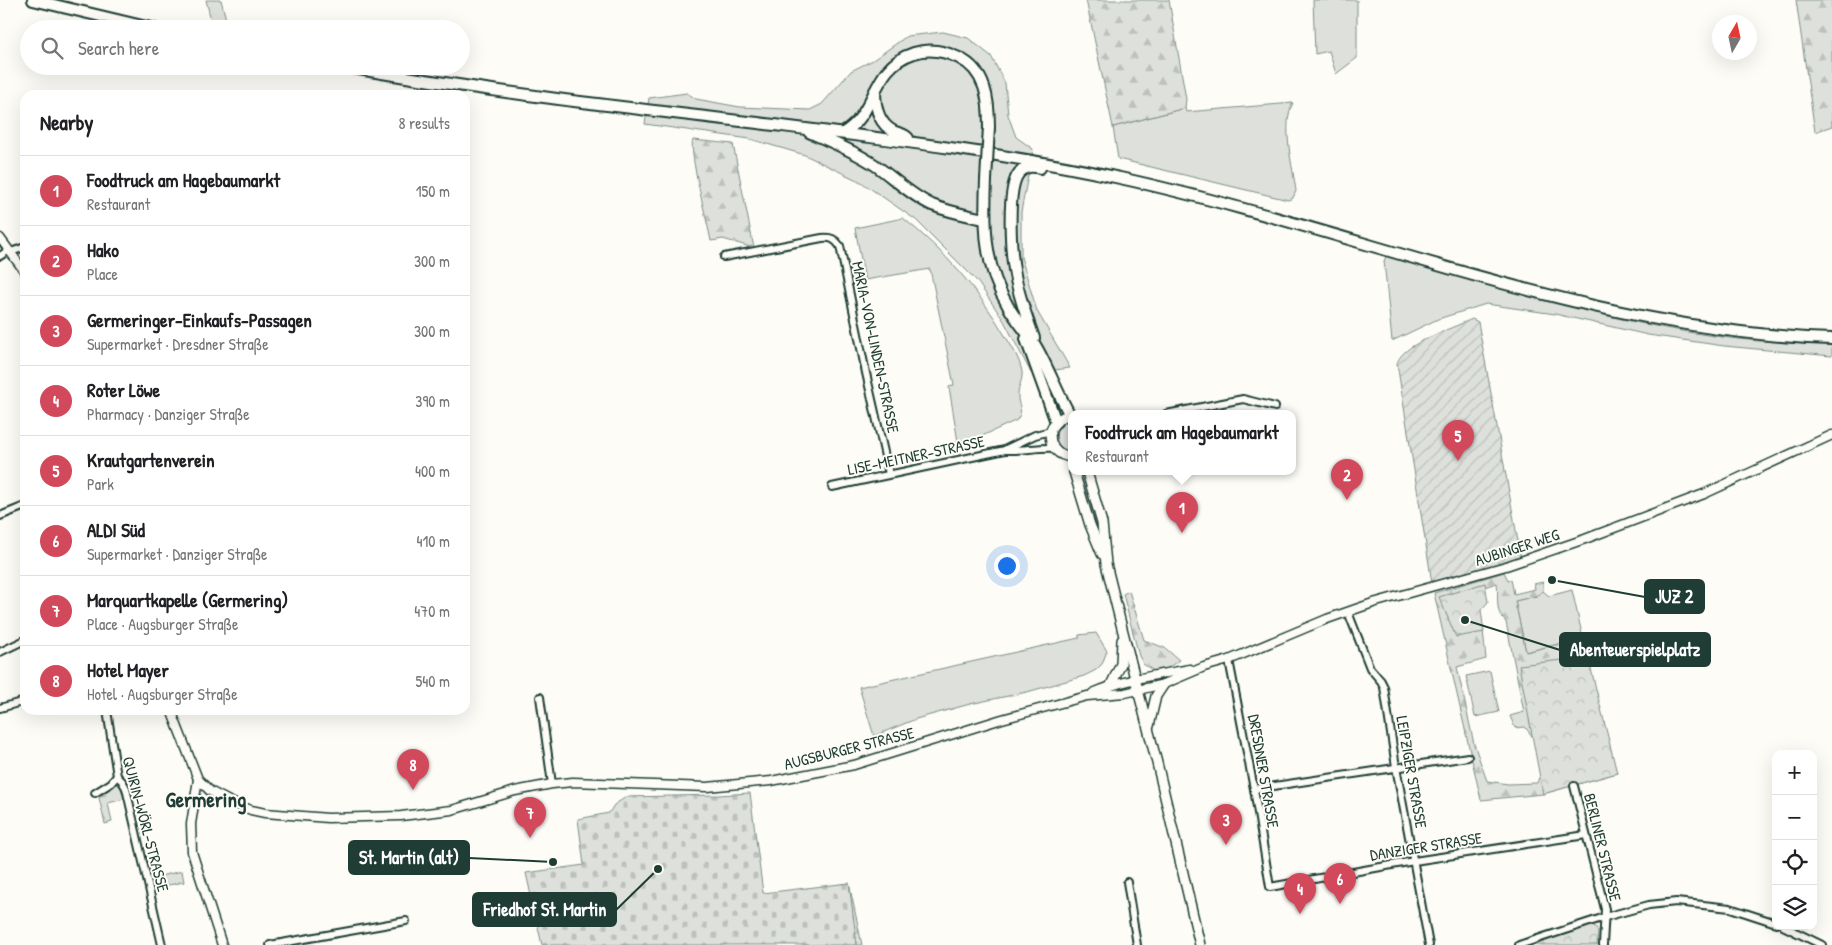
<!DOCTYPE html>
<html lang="en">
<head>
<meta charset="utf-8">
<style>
  body { margin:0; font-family:"Patrick Hand",sans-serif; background:#f6f6f6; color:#202124 }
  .controls { position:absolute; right:15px; bottom:15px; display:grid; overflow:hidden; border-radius:10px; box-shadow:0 5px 20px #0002 }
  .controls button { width:45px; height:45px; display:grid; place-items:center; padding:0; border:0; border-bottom:1px solid #e0e0e0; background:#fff; color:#202124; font:25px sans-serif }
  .compass { position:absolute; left:1712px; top:15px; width:45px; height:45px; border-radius:50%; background:#fff; box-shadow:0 5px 20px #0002; rotate:9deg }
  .you { position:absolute; left:1006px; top:565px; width:18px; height:18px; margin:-12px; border:4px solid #fff; border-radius:50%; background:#1a73e8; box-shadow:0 0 0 8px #1a73e833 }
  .badge { display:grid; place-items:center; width:32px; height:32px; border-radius:50%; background:#d1495b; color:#fff; font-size:16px; font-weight:700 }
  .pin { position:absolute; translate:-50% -41px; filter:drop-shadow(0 1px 2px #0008) }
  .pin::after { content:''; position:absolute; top:26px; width:18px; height:15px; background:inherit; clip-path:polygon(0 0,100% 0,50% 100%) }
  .popup { position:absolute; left:1068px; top:410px; width:228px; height:65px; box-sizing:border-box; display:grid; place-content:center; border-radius:10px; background:#fff; filter:drop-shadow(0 1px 4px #0005); font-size:16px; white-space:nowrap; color:#757577 }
  .popup b { font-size:19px; color:#202124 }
  .popup::after { content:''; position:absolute; left:50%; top:100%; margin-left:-10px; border:10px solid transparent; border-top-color:#fff }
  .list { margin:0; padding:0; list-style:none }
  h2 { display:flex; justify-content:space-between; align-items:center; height:65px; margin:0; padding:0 20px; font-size:21px }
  h2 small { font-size:16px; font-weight:400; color:#757577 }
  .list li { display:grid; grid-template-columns:32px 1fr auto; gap:15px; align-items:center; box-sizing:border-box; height:70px; padding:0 20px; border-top:1px solid #e0e0e0 }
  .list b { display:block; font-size:19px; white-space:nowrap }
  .list p { margin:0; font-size:16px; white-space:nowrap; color:#757577 }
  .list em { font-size:16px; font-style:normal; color:#757577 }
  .icon { flex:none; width:28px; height:28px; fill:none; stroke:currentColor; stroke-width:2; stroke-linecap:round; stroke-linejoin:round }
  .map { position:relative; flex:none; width:1832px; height:945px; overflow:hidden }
  .search { position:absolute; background:#fff; box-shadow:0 5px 20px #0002; left:20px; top:20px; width:450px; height:55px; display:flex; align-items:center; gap:12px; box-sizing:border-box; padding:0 18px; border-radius:28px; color:#757577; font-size:19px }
  .panel { position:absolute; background:#fff; box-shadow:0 5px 20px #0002; left:20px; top:90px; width:450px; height:625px; border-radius:15px }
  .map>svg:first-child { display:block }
</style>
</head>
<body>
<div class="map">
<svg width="1832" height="945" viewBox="0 0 1832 945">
  <defs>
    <pattern id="forest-firs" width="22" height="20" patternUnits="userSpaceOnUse" patternTransform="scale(1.25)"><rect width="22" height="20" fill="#dde0db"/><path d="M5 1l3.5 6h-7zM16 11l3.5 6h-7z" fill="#bdc1bd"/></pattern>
    <pattern id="cemetery-stones" width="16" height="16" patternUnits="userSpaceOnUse" patternTransform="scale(1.25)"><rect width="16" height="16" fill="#dde0db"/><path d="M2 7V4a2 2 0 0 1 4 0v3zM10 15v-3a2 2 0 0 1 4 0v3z" fill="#bdc1bd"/></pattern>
    <pattern id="park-crowns" width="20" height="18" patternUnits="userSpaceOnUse" patternTransform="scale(1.25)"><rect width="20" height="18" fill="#dde0db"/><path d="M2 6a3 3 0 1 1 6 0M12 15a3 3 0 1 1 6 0" fill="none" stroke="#bdc1bd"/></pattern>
    <pattern id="garden-furrows" width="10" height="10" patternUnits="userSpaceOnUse" patternTransform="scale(1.25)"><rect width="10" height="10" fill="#dde0db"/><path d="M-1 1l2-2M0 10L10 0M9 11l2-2" fill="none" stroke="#bdc1bd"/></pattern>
  </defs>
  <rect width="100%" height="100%" fill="#fdfcf7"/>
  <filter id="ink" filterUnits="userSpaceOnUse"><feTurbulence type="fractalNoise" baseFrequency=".02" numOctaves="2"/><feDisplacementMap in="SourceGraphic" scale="10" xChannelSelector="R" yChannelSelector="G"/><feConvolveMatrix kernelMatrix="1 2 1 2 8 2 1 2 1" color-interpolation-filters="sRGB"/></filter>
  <g filter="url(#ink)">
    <g fill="#dde0db" stroke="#7e8e88">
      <polygon points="206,0 221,0 227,23 211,20"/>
      <polygon points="1313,0 1357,0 1357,58 1336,74 1329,51 1315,54"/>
      <polygon points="943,32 968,38 991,56 1005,83 1008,115 1016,137 1033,149 1021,212 1021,257 1037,311 1070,368 1031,373 1004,321 977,281 916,220 861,182 805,155 750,139 645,124 649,98 687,93 696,99 740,107 810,110 822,104 851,71 873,60 907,36"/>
      <path d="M 1293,103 C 1281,124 1293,167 1296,191 L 1293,198 L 1288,200 L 1118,159 L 1113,127 L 1185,108 L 1186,112 Z"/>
      <path d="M 903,218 C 944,251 978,289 1004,334 C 1011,345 1020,359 1022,372 C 1023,380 1018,387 1018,395 C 1017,406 1025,408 1017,420 L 982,436 L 971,445 L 952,449 L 949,445 L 958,442 L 949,387 L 954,385 L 930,269 L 865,280 L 855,228 Z"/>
      <path d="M 1387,254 C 1499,287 1613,324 1730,338 C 1764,342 1798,344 1832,345 L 1832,356 L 1724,346 L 1648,335 L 1555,314 L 1486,304 L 1438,319 L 1392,341 L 1384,261 Z"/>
      <path d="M 1072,420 L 1072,452 C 1051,450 1051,422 1072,420 Z"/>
      <polygon points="1572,590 1582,634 1571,641 1526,652 1515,601 1536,596 1543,591 1549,596"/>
      <polygon points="1096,633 1107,651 1102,664 1096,670 1084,676 1027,692 970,704 916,719 874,736 859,687 1079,638 1079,635"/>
      <polygon points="1490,671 1499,712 1475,717 1466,676"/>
    </g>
    <g fill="url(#forest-firs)" stroke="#7e8e88" fill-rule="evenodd">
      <polygon points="1086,0 1169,0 1186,99 1185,108 1113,127"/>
      <polygon points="1796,0 1832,0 1832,126 1815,132"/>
      <path d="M 693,140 L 733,144 L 754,248 L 723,239 L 711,241 C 708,224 688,150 693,140 Z"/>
      <path d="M 1504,572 L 1508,580 L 1511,579 L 1514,594 L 1535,589 L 1534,584 L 1543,582 L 1543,591 L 1536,596 L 1515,601 L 1526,652 L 1571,641 L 1582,634 L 1595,693 L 1585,693 L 1617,773 L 1543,794 L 1481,800 L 1434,593 ZM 1497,583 C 1499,597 1494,612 1506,622 L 1524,712 L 1510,716 L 1515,728 L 1525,727 C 1542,749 1548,755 1537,783 L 1508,784 L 1487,781 L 1474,744 L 1457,667 L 1486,659 L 1483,630 L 1442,600 Z"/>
      <polygon points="1129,591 1144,640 1165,648 1179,660 1168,668 1154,671 1143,664 1139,656 1123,594"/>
      <polygon points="116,783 121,787 124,799 108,803 112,822 105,824 99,798"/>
      <polygon points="849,883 862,945 854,945 830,887"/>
    </g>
    <polygon fill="url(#cemetery-stones)" stroke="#7e8e88" points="750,793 763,893 849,883 857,945 542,945 526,873 584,865 578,819 609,813 614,805 626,797 719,795"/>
    <g fill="url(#park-crowns)" stroke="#7e8e88">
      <polygon points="1485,583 1488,602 1481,610 1484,632 1456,637 1439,597"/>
      <polygon points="1588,657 1617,773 1543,794 1519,665"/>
      <polygon points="182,871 184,882 153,888 151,878"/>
      <polygon points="1587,925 1596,927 1598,932 1597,945 1530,945"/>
    </g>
    <path fill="url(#garden-furrows)" stroke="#7e8e88" d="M 1472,319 L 1478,322 L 1521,558 L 1432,583 L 1397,363 C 1398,361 1399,358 1401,356 C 1411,342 1455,327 1472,319 Z"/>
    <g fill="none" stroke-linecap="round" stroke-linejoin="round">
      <defs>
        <g id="minor">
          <polyline points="11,252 25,247"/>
          <polyline points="0,256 9,250"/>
          <path d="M 724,257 L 822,238 C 831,237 835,239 840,246 L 866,373 L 889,474"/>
          <polyline points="1166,414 1243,399 1275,407"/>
          <polyline points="1006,449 1035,435 1051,431"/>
          <path d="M 832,487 L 1005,450 C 1022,451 1037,447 1054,448"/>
          <polyline points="0,516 25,506"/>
          <polyline points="1348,612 1370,668 1381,681 1384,687 1396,767 1429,945"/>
          <polyline points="0,652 25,640"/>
          <polyline points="1229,660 1254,789 1270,887 1414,861 1586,835"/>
          <polyline points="540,697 552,784"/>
          <polyline points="0,708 25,701"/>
          <polyline points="107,710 117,776 122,781 126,788 162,945"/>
          <polyline points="1574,786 1605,909 1603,945"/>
          <polyline points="1254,789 1468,757"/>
          <polyline points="95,793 111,783 117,776"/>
          <polyline points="1127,882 1137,945"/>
          <polyline points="1783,926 1822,945"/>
          <polyline points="270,945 406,921"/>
          <polyline points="1519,945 1605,917 1649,905 1676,902 1730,908 1776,923"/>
        </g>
        <g id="tertiary">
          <polyline points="0,238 25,272"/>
          <path d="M 1093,693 C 1124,679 1157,675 1190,669"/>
          <polyline points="171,710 198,779 210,791 231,802 251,810 265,813 328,818 401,816 452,810 515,791 552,784 573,782 707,787 771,781 854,765 1002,719 1087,696 1125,693 1164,684 1204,667 1229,660 1327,619 1373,603 1506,566 1585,539 1704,494 1832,435"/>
          <polyline points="198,779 191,824 192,852 222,945"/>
        </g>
        <g id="secondary">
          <path d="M 1072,415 C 1043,417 1043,455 1072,457"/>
          <polyline points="1074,472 1090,525 1102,554"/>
          <polyline points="1087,472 1102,523 1106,564 1123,632 1157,763 1200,945"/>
          <polyline points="1111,685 1121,664 1122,640"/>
          <polyline points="1149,726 1156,696 1164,684"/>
        </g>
        <g id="primary">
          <polyline points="33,0 155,29"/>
          <path d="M 342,66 C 480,91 619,107 758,123 C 879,138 1000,152 1120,178 C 1358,230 1586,331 1832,339"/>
          <path d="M 875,91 C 875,107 878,123 893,131 C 899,134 904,133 908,138"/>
          <path d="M 809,132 C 832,142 854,151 875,165 C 894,178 910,195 932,205 C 949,212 966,215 984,219"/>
          <path d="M 843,133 C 878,113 870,67 914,53 C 929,48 945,51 959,58 C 986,71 989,100 989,127"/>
          <path d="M 986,180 C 984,226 984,266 1008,306 C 1017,322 1030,335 1038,350 C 1050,372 1058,394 1070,415"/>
          <path d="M 1034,338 C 1027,318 1019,297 1015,275 C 1011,255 1006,188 1019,173 C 1025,166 1032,166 1040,168"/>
          <polyline points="1026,339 1056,422"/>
        </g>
      </defs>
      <use href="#minor" stroke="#1f3d34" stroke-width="10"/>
      <use href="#tertiary" stroke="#1f3d34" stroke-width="11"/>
      <use href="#secondary" stroke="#1f3d34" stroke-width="12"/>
      <use href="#primary" stroke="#1f3d34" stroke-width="14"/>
      <use href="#minor" stroke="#fdfcf7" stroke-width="6"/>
      <use href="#tertiary" stroke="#fdfcf7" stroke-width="8"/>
      <use href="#secondary" stroke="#fdfcf7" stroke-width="9"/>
      <use href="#primary" stroke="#fdfcf7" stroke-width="10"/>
      <defs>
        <polyline id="primary-bridge" points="986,180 989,127"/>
      </defs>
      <use href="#primary-bridge" stroke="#1f3d34" stroke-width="14" stroke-linecap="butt"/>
      <use href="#primary-bridge" stroke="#fdfcf7" stroke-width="10"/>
    </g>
  </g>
  <g text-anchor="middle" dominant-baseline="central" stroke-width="4" stroke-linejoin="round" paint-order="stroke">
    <g font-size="16" fill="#1f3d34" stroke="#fdfcf7">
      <text transform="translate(876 347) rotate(78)">MARIA-VON-LINDEN-STRASSE</text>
      <text transform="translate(916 455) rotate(-12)">LISE-MEITNER-STRASSE</text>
      <text transform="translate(1517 547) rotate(-18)">AUBINGER WEG</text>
      <text transform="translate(849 748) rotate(-14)">AUGSBURGER STRASSE</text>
      <text transform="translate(1264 771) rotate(80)">DRESDNER STRASSE</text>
      <text transform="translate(1412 772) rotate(80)">LEIPZIGER STRASSE</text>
      <text transform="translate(146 824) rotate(75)">QUIRIN-WÖRL-STRASSE</text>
      <text transform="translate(1426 846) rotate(-9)">DANZIGER STRASSE</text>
      <text transform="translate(1603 847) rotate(76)">BERLINER STRASSE</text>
    </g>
    <g font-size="21" font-weight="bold" fill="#1f3d34" stroke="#fdfcf7">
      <text x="206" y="799">Germering</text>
    </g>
  </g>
  <path fill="none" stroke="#1f3d34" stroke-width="2" d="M1552 580L1645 597M1465 620L1560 650M553 862L469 858M658 869L616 910"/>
  <g fill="#1f3d34" stroke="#fdfcf7" stroke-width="2">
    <circle cx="1552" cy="580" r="5"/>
    <circle cx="1465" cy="620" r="5"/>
    <circle cx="553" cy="862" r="5"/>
    <circle cx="658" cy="869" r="5"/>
  </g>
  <g fill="#1f3d34" stroke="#1f3d34" stroke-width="2">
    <rect x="1645" y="580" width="59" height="33" rx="5"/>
    <rect x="1560" y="633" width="150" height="33" rx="5"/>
    <rect x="349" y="841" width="120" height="33" rx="5"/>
    <rect x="473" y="893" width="143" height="33" rx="5"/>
  </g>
  <g font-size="18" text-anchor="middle" font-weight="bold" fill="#fff">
    <text x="1674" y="603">JUZ 2</text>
    <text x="1635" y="656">Abenteuerspielplatz</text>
    <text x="409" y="864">St. Martin (alt)</text>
    <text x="545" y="916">Friedhof St. Martin</text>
  </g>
</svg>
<div class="controls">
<button>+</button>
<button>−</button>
<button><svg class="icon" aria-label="locate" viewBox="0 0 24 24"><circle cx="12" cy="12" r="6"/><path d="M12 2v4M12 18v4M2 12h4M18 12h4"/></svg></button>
<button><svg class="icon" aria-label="layers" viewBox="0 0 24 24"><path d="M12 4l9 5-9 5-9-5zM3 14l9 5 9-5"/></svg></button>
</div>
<svg class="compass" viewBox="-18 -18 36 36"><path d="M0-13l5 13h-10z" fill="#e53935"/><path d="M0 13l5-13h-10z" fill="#757577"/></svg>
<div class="you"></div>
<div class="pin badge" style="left:1182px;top:533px">1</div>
<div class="popup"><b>Foodtruck am Hagebaumarkt</b>Restaurant</div>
<div class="pin badge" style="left:1347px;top:500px">2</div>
<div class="pin badge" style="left:1226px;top:845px">3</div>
<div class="pin badge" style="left:1300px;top:914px">4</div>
<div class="pin badge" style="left:1458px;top:461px">5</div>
<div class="pin badge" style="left:1340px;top:904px">6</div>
<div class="pin badge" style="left:530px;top:838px">7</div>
<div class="pin badge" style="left:413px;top:790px">8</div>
<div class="search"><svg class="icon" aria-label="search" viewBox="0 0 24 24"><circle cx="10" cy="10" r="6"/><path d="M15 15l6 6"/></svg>Search here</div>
<section class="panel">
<h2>Nearby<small>8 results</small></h2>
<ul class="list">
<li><span class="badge">1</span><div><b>Foodtruck am Hagebaumarkt</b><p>Restaurant</p></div><em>150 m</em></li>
<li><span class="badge">2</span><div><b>Hako</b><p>Place</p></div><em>300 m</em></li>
<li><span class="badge">3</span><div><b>Germeringer-Einkaufs-Passagen</b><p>Supermarket · Dresdner Straße</p></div><em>300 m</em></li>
<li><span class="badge">4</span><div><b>Roter Löwe</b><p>Pharmacy · Danziger Straße</p></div><em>390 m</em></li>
<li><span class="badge">5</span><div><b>Krautgartenverein</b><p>Park</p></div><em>400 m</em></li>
<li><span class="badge">6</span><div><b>ALDI Süd</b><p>Supermarket · Danziger Straße</p></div><em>410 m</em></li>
<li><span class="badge">7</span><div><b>Marquartkapelle (Germering)</b><p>Place · Augsburger Straße</p></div><em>470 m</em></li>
<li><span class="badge">8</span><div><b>Hotel Mayer</b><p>Hotel · Augsburger Straße</p></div><em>540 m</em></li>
</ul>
</section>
</div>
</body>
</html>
